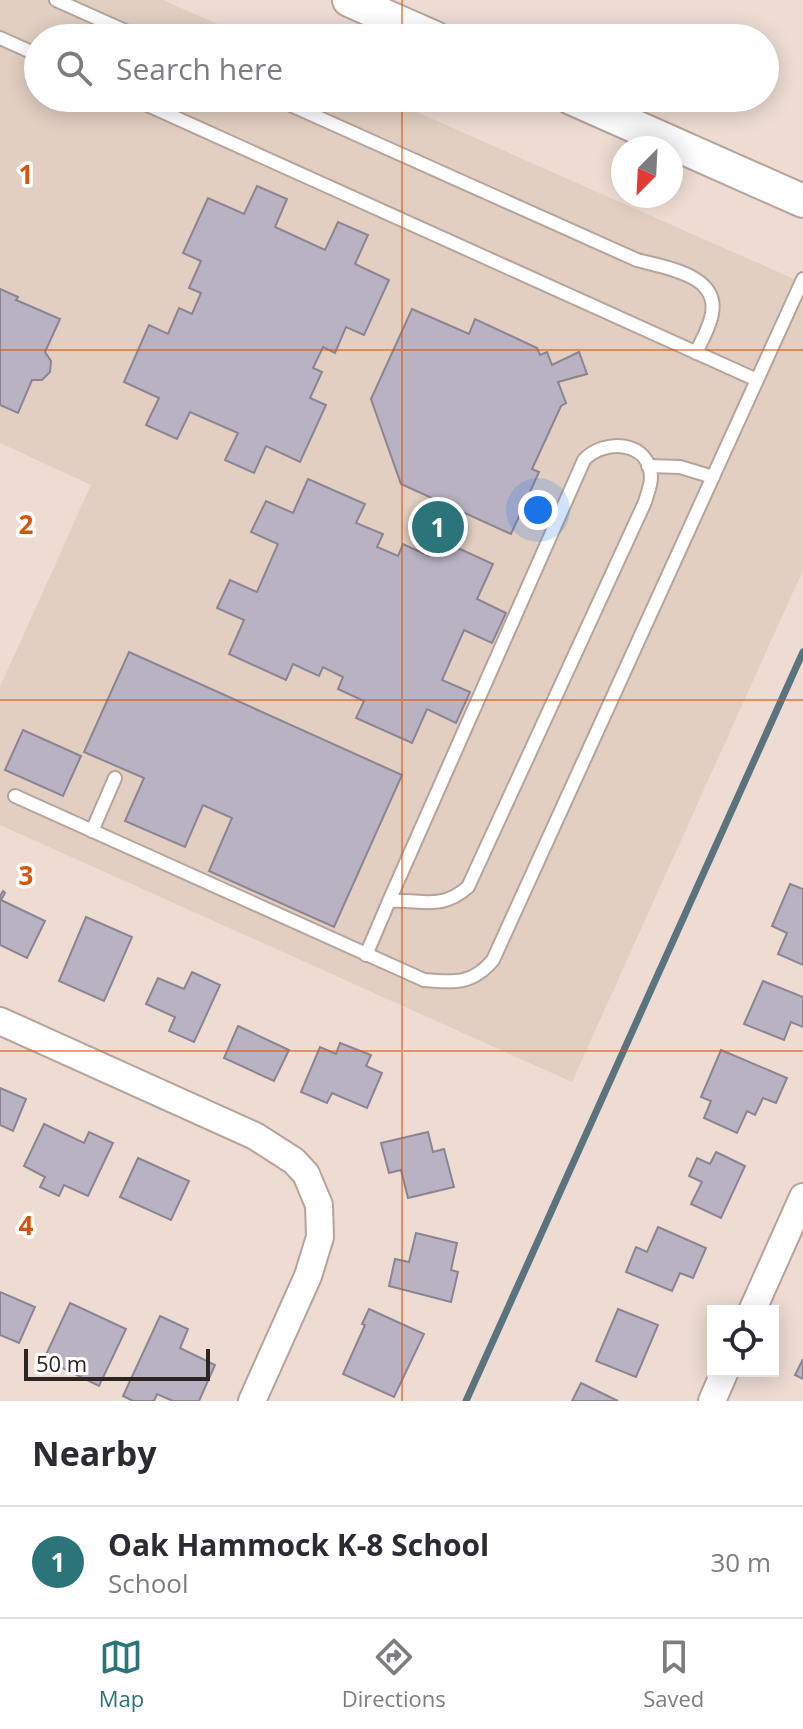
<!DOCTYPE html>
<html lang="en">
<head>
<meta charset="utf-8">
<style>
  body { margin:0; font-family:"Open Sans",sans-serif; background:#f7f7f7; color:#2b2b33 }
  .controls { position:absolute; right:24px; bottom:24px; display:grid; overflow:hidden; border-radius:0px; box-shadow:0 4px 20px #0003 }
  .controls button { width:72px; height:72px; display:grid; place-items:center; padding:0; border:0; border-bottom:2px solid #e1e1e2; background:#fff; color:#2b2b33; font:40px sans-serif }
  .compass { position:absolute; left:611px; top:136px; width:72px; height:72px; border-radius:50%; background:#fff; box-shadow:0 4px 20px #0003; rotate:204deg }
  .scale { position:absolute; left:24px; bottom:20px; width:186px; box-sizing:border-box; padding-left:8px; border:4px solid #2c2522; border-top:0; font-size:22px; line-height:28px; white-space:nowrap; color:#2c2522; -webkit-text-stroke:6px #fff; paint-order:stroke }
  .you { position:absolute; left:538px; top:510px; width:28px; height:28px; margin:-20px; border:6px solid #fff; border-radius:50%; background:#1a73e8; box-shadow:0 0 0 12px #1a73e833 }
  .badge { display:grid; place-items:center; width:52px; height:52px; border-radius:50%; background:#2b757a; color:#fff; font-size:26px; font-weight:700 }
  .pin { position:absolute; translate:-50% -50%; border:4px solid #fff; box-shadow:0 2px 8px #0006 }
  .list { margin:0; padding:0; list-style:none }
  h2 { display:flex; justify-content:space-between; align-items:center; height:104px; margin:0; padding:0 32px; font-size:34px }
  h2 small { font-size:26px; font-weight:400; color:#7c7c81 }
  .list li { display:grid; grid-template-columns:52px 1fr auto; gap:24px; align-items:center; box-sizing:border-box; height:112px; padding:0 32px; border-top:2px solid #e1e1e2 }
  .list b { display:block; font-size:30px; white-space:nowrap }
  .list p { margin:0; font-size:26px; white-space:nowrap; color:#7c7c81 }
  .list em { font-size:26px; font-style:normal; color:#7c7c81 }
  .icon { flex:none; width:44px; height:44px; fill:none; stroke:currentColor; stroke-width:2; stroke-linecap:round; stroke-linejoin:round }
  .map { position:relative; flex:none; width:803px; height:1401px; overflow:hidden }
  .search { position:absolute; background:#fff; box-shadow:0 4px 20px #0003; left:24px; right:24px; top:24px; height:88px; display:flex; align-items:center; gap:20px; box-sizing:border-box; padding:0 28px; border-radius:44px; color:#7c7c81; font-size:30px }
  .sheet { height:216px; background:#fff }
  nav { display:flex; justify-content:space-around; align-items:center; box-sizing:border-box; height:112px; border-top:2px solid #e1e1e2; background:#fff; font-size:22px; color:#7c7c81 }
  nav a { display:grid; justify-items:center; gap:4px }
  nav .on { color:#2b757a }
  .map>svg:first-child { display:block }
</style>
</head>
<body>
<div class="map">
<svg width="803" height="1401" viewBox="0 0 803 1401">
  <rect width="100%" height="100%" fill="#eedcd3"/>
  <polygon fill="#e2cfc1" points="0,0 163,0 249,38 38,38 38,98 385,98 803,283 803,570 572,1082 0,825 0,687 91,485 0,443"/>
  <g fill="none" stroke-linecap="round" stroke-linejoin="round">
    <polyline stroke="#59737f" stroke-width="7" points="466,1401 803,652"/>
  </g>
  <g fill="#b9b2c2" stroke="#8b8493" stroke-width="2">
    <polygon points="257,186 287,199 275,227 325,250 338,222 368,235 355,264 389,280 364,335 346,327 335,353 323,347 313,368 322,372 310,398 326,405 300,462 266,446 254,473 225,460 238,433 190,412 177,439 146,425 159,398 124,382 149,325 168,334 179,308 192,314 201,293 189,288 201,261 183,253 208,198 244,214"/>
    <polygon points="0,289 18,297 16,300 60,319 45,352 51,361 50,372 42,380 32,380 18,413 0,405"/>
    <polygon points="412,309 469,334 475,319 537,348 540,355 547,352 552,365 579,352 587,374 558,382 566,403 561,406 532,469 539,472 511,534 401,484 371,399"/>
    <polygon points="308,479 365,504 356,523 383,534 377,547 398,556 403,544 429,556 438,539 493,564 477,599 506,613 492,643 464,630 442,680 470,692 456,723 427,709 412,743 356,718 364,701 338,689 343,677 323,667 319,676 293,664 286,680 229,654 244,620 217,608 230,580 257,592 278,544 251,532 266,501 293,513"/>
    <polygon points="129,652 402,775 334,927 209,871 232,818 203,805 185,847 125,821 144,778 84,752"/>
    <polygon points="23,730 81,756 63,796 5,770"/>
    <polygon points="790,884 803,889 803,965 778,954 787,933 772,926"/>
    <polygon points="3,891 5,893 1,900 45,921 27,958 0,945 0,896"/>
    <polygon points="86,917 132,937 104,1001 59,981"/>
    <polygon points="192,972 220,985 194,1042 169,1031 175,1017 146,1004 158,978 184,989"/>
    <polygon points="763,981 803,997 803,1027 791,1022 784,1040 744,1024"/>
    <polygon points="238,1026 289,1050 274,1081 224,1058"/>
    <polygon points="340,1043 371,1055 366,1066 382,1073 367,1108 332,1093 327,1103 301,1092 320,1047 336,1054"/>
    <polygon points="721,1050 787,1078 776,1103 763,1098 755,1115 747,1111 737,1133 704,1118 711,1101 701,1097"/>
    <polygon points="0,1088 26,1099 13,1131 0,1125"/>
    <polygon points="44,1124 84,1143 89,1132 113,1143 88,1196 64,1185 59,1196 40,1187 45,1177 24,1166"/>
    <polygon points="428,1132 433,1152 444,1149 454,1187 408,1198 401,1170 389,1173 381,1143"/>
    <polygon points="716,1152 745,1166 721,1218 691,1204 702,1182 689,1176 697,1158 710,1164"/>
    <polygon points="138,1158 189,1181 171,1220 120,1197"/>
    <polygon points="658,1227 706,1248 693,1278 680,1273 672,1291 626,1272 636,1247 647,1252"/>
    <polygon points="416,1233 457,1243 451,1270 458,1272 451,1302 389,1286 395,1259 409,1262"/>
    <polygon points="0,1292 35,1307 19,1343 0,1335"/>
    <polygon points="70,1303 126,1329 99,1386 44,1359"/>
    <polygon points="369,1309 424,1334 394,1397 343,1374 365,1325 362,1324"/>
    <polygon points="618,1309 658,1325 636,1377 596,1361"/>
    <polygon points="160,1316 188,1329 180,1348 215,1365 199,1401 173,1401 157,1394 154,1401 133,1401 123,1396"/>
    <polygon points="803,1359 803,1379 795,1375"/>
    <polygon points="581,1383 618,1401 572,1401"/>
  </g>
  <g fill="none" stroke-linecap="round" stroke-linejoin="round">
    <defs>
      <g id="service">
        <polyline points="56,0 141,38"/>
        <polyline points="0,38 38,55"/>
        <polyline points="132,98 757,380"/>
        <path d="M 275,98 L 637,260 C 666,268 723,275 711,318 C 708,330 701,342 696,353"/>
        <polyline points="648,466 680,467 713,477"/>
        <path d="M 15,796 L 424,980 C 455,983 473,984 493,960 L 803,279"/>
        <polyline points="92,831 115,778"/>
        <path d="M 366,955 L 389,901 L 584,460 C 604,438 650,441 651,477 C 651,486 647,494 645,502 L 468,887 C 440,911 423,899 389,901"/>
      </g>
      <g id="minor">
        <polyline points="0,1021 255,1136 294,1161 306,1174 319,1205 320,1237 308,1276 252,1401"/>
        <polyline points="752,1311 803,1197"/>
        <polyline points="712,1401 725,1371"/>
      </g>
      <g id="tertiary">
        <polyline points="349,0 435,38"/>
        <polyline points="571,98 803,201"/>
      </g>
    </defs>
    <use href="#service" stroke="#b6a49b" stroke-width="16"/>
    <use href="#minor" stroke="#b6a49b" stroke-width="30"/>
    <use href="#tertiary" stroke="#b6a49b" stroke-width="36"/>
    <use href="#service" stroke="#fff" stroke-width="12"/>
    <use href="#minor" stroke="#fff" stroke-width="26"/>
    <use href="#tertiary" stroke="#fff" stroke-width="32"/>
  </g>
  <path fill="none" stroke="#d5540e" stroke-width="2" stroke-opacity="0.55" d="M 402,0 L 402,38M 402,98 L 402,1401M 0,350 L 803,350M 0,700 L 803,700M 0,1051 L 803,1051"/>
  <g font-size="26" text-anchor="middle" font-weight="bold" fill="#d5540e" stroke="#fff" stroke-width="7" stroke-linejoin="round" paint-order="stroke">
    <text x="26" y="184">1</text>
    <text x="26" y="534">2</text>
    <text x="26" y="885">3</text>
    <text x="26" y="1235">4</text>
  </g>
</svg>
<div class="controls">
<button><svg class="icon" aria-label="locate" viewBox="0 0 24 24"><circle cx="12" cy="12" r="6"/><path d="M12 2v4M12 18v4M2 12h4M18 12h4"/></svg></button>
</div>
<svg class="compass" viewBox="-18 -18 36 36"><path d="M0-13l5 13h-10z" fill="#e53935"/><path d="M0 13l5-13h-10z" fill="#7c7c81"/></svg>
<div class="scale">50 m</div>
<div class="you"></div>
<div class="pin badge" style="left:438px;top:527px">1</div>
<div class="search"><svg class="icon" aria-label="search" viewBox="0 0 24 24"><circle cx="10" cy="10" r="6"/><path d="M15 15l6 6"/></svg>Search here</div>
</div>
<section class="sheet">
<h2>Nearby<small></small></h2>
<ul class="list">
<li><span class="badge">1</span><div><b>Oak Hammock K-8 School</b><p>School</p></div><em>30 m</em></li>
</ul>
</section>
<nav>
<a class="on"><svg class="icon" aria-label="map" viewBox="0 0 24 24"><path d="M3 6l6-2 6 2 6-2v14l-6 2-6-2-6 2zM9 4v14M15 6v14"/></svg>Map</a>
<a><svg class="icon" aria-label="directions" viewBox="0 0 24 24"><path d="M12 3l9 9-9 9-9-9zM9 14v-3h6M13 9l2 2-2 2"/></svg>Directions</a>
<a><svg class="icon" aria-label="saved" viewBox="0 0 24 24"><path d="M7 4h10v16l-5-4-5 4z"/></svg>Saved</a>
</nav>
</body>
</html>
